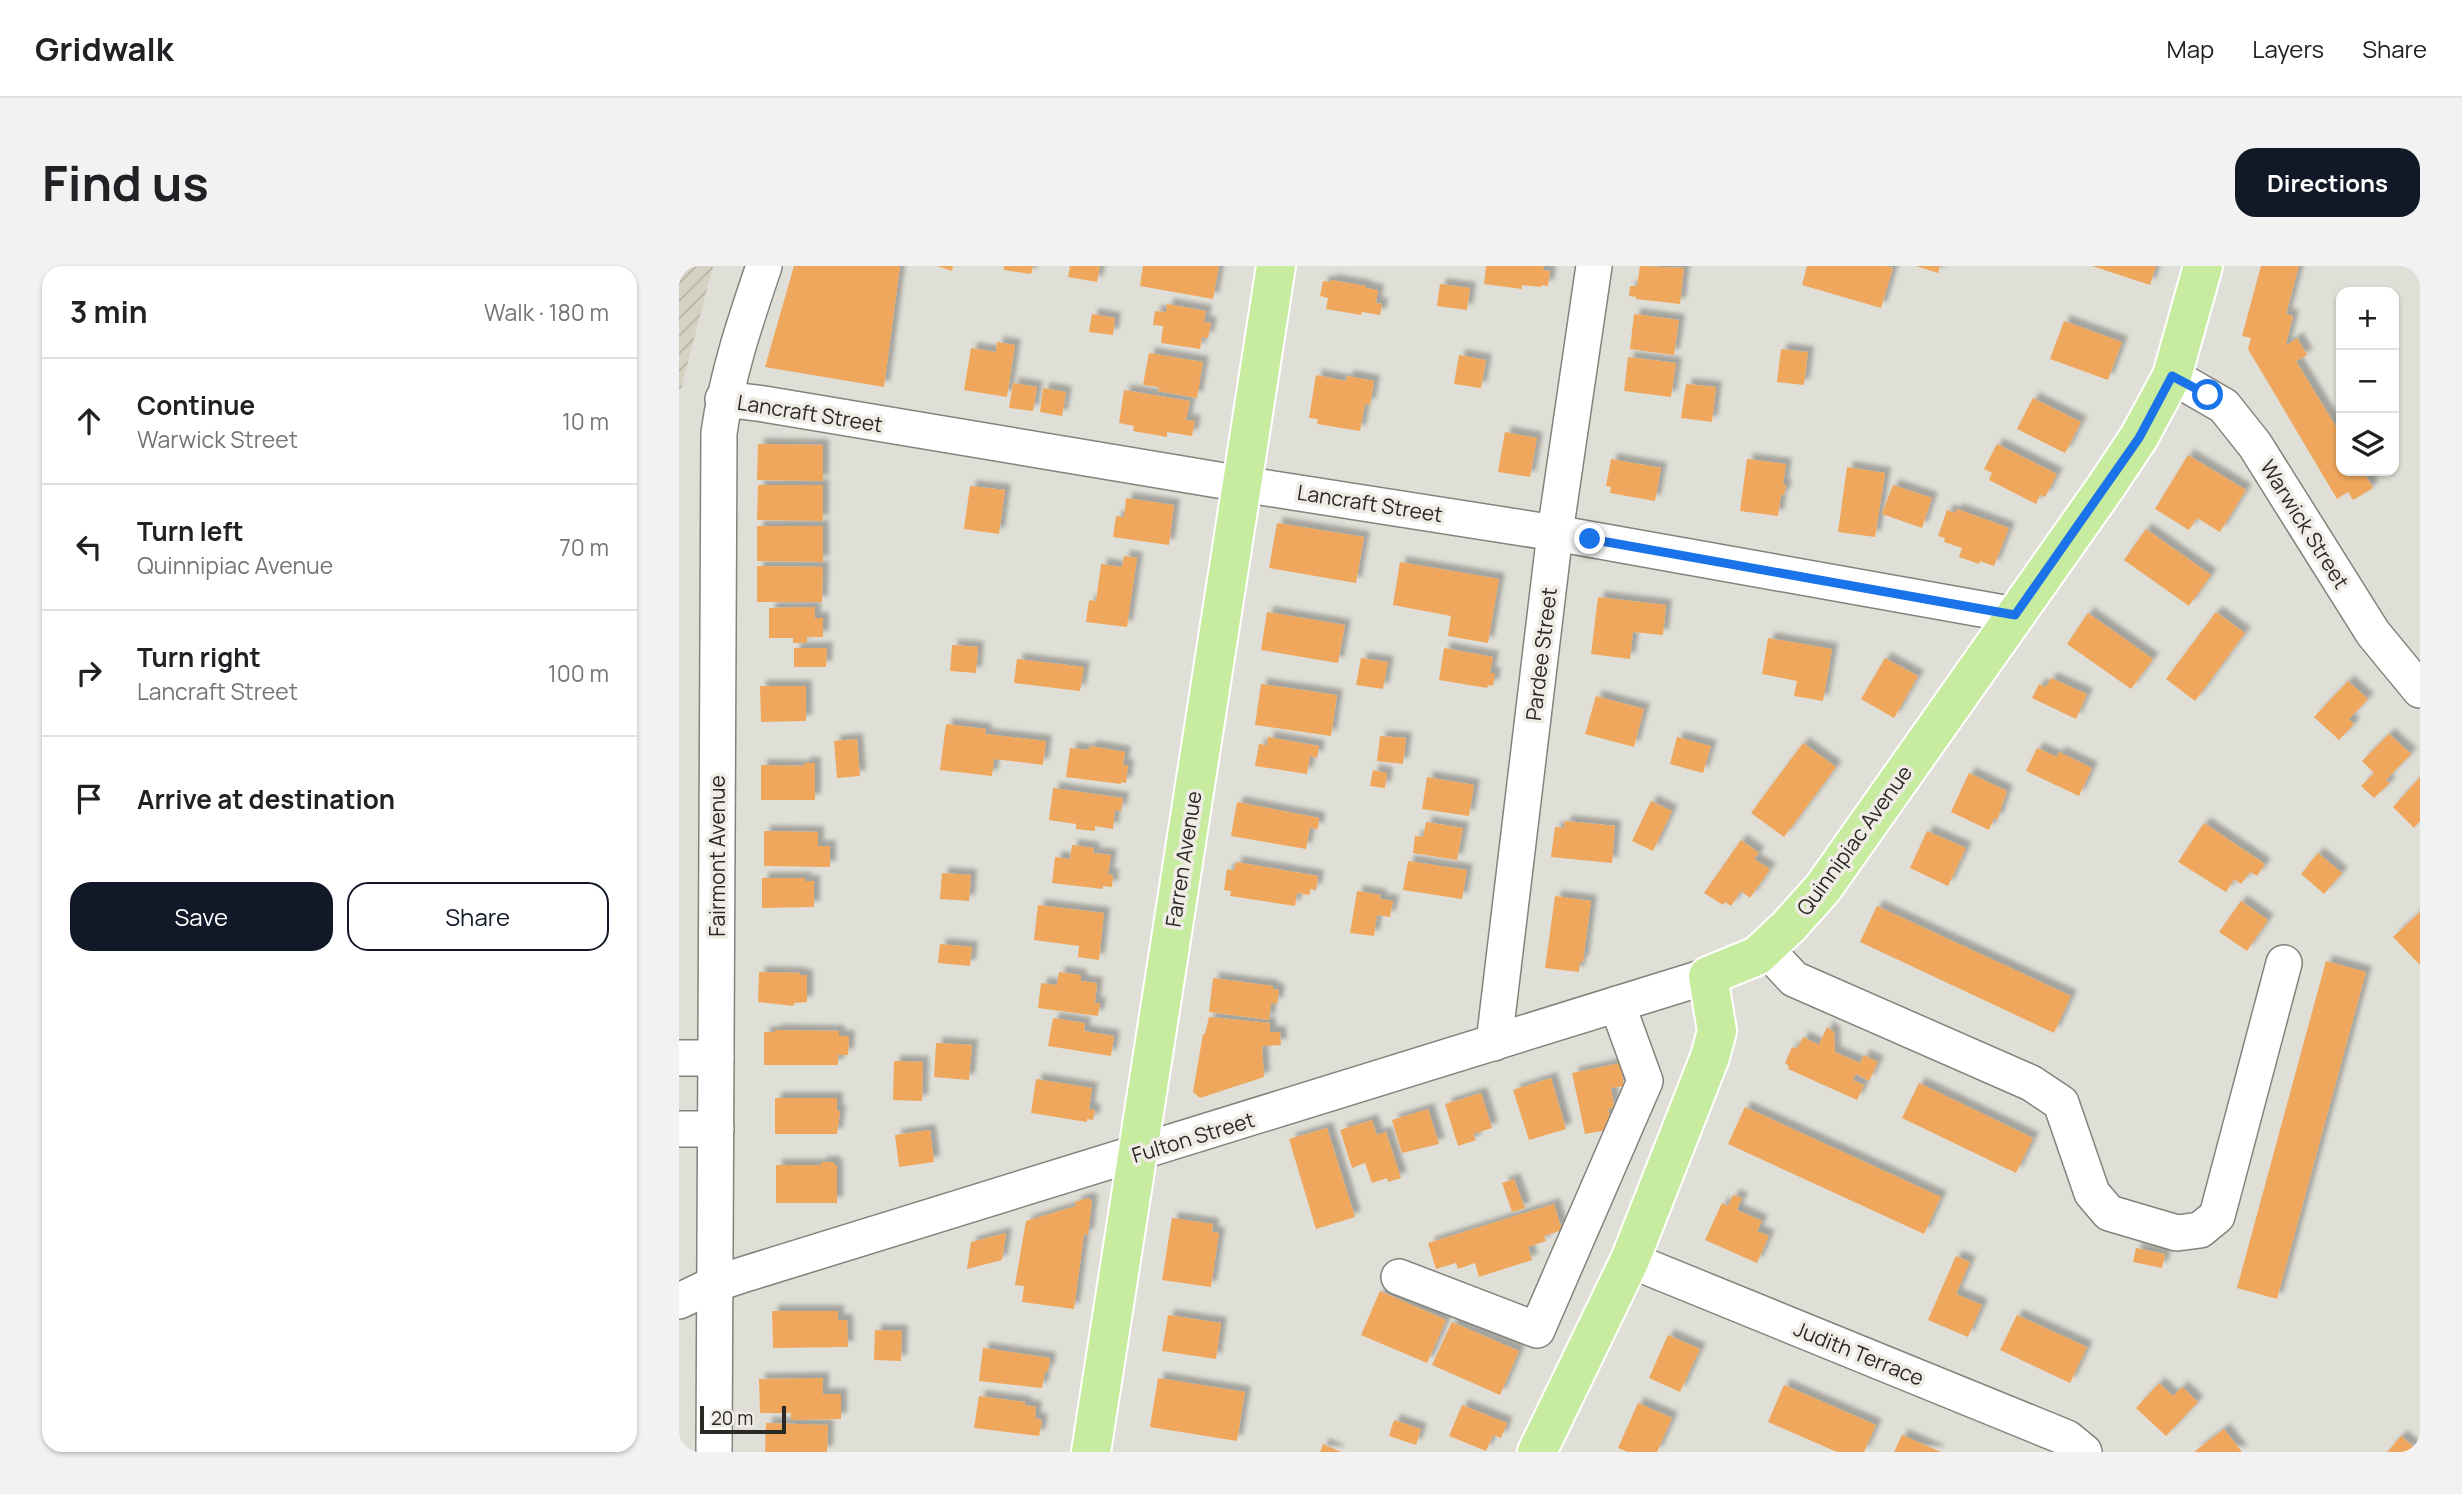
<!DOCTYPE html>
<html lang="en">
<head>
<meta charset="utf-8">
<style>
  body { margin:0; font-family:Manrope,sans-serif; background:#f2f2f2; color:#202124 }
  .controls { position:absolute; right:21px; top:21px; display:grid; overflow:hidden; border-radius:14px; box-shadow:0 2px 5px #0004 }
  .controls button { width:63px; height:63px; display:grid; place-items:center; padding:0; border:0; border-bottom:2px solid #e0e0e0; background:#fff; color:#202124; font:35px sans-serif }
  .scale { position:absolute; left:21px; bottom:18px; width:86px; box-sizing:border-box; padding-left:7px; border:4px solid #2a2926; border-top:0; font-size:19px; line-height:24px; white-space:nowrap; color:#2a2926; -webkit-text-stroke:5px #eeece4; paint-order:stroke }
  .stop { position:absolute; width:21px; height:21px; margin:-16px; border:5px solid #1a73e8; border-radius:50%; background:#fff }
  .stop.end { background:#1a73e8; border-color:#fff; box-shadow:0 2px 7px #0008 }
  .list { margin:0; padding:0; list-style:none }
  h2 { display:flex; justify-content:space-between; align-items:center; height:91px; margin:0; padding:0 28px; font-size:30px }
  h2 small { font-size:23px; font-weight:400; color:#757577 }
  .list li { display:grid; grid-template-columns:46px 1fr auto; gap:21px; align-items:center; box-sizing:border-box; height:126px; padding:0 28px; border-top:2px solid #e0e0e0 }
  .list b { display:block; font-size:26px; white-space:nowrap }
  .list p { margin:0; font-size:23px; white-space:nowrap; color:#757577 }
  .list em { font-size:23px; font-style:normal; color:#757577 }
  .actions { display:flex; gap:14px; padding:21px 28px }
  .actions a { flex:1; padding:16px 0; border:2px solid #111827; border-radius:21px; text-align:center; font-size:24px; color:#111827 }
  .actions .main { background:#111827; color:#fff }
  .icon { flex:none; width:38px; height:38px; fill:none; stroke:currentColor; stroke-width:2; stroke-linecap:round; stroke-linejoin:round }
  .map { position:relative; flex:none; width:1741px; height:1186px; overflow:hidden; border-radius:21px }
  header { display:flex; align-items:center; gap:42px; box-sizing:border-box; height:98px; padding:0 35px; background:#fff; border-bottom:2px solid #e0e0e0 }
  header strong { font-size:33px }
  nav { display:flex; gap:38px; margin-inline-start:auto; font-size:24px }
  .intro { display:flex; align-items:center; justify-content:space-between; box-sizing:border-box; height:168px; padding:0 42px }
  h1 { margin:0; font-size:49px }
  .button { padding:18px 32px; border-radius:21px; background:#111827; color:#fff; font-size:24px; font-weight:700 }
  main { display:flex; gap:42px; padding:0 42px }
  aside { flex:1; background:#fff; border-radius:21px; box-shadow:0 2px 5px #0004 }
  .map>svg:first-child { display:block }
</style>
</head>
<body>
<header>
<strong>Gridwalk</strong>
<nav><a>Map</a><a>Layers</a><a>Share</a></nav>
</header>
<div class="intro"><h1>Find us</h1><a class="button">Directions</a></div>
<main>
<aside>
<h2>3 min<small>Walk · 180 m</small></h2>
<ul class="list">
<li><svg class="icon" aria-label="ahead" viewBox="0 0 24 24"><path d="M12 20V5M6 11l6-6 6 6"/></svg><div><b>Continue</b><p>Warwick Street</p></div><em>10 m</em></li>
<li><svg class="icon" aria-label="left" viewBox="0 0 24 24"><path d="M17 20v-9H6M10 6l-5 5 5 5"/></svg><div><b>Turn left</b><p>Quinnipiac Avenue</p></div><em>70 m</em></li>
<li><svg class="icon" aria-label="right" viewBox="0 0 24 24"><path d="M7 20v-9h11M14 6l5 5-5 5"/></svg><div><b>Turn right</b><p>Lancraft Street</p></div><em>100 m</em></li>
<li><svg class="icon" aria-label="arrive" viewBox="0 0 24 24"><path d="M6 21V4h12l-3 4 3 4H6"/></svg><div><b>Arrive at destination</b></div></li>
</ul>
<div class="actions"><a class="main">Save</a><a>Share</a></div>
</aside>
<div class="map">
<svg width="1741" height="1186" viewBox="0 0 1741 1186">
  <defs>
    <pattern id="industrial-furrows" width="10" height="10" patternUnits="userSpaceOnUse" patternTransform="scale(1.75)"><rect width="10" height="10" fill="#d5d2c3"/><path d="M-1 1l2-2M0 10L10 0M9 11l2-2" fill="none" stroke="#b7b4a7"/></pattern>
    <filter id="shadow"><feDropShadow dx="6" dy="-6" stdDeviation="2" flood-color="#0004"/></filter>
  </defs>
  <rect width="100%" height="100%" fill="#e0dfd7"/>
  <polygon fill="url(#industrial-furrows)" points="0,0 34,0 2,123 0,123"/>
  <g fill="#efa75d" filter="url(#shadow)">
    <polygon points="115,0 221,0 205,121 86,101"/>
    <polygon points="258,0 274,0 273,5"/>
    <polygon points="325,0 354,0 352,8 325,4"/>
    <polygon points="391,0 421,0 418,16 389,11"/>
    <polygon points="464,0 540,0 534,33 461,20"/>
    <polygon points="807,0 865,0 864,4 871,5 869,20 863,19 862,21 843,19 843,23 805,18"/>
    <polygon points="961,0 1005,2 1001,38 957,33 957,31 950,30 951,20 958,20"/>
    <polygon points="1128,0 1206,0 1214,2 1202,42 1123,19"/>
    <polygon points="1237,0 1261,0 1259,7"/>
    <polygon points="1413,0 1477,0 1471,19"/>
    <polygon points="1582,0 1620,0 1607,48 1614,50 1607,78 1608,79 1618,72 1628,89 1617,95 1662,169 1662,205 1684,205 1694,222 1674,234 1669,226 1658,233 1569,83 1572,72 1563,70"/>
    <polygon points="652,14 687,20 687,22 699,24 697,37 703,38 701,49 683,46 682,49 647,43 649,32 641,30 644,15 652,16"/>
    <polygon points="761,18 791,22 788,44 758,40"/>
    <polygon points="488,38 527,45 525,56 532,57 529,72 523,71 521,83 482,77 484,60 474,59 476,45 487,46"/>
    <polygon points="413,48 436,52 434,69 410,66"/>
    <polygon points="955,48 1000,54 995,89 951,83"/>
    <polygon points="1385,55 1443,76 1429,114 1371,93"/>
    <polygon points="318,76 336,79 328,131 285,124 292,82 317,86"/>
    <polygon points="1102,83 1129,86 1125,119 1098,116"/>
    <polygon points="470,87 524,96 518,132 479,125 480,121 464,119"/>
    <polygon points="780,89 807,94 802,122 775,118"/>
    <polygon points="949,91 997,97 992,131 945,125"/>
    <polygon points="637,109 667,115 668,110 695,115 691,139 686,138 681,165 638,158 639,153 630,152"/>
    <polygon points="334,117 358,121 354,145 330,142"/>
    <polygon points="1007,118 1037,121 1033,156 1002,152"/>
    <polygon points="364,122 387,126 383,150 361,146"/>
    <polygon points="445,124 511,135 507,154 516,155 513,170 488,166 488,171 454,165 455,160 440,157"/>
    <polygon points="1354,132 1402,156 1386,187 1338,163"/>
    <polygon points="826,166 858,172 851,211 819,206"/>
    <polygon points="79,178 144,179 144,215 78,214"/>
    <polygon points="1318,178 1378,208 1366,231 1361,229 1357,238 1310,214 1313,207 1305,203"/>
    <polygon points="1509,189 1567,224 1541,266 1518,252 1510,264 1476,243"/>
    <polygon points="932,193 982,202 976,235 931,227 932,221 927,220"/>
    <polygon points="1068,193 1107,198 1104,218 1107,219 1105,229 1102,229 1099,250 1061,245"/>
    <polygon points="1168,201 1206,207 1196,271 1159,266"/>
    <polygon points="79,219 144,219 144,255 78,254"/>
    <polygon points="1214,219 1253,232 1243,262 1203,248"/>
    <polygon points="291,220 326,224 320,268 285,263"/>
    <polygon points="447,232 495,239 490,279 434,271 437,250 445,251"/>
    <polygon points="1278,243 1330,262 1315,300 1301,295 1300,298 1280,291 1283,282 1265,276 1266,272 1259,270 1268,244 1276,247"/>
    <polygon points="598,257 685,271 677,317 590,302"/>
    <polygon points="78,260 144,260 144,296 78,295"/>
    <polygon points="1467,263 1532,309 1510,340 1445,294"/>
    <polygon points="445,290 458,292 448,361 407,356 410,334 417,335 422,298 443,301"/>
    <polygon points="721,296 820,313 809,377 769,370 772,350 714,339"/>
    <polygon points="78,300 144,301 143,336 78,336"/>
    <polygon points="919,331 987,339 984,369 954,366 951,393 912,388"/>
    <polygon points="136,341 136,352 144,352 144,371 128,371 128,377 114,377 114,372 90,372 90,342"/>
    <polygon points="588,346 666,359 659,397 582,384"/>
    <polygon points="1537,346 1566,367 1516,435 1487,413"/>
    <polygon points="1409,347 1474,393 1452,423 1388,378"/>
    <polygon points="1089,372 1153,383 1144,435 1115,430 1118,415 1083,408"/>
    <polygon points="273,379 299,381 297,407 271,405"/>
    <polygon points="115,382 148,382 147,401 115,401"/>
    <polygon points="765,382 814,391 811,407 816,407 814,420 809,419 808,422 760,414"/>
    <polygon points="682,392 709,396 704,423 677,419"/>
    <polygon points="1206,392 1239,410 1215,452 1182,433"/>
    <polygon points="338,393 405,401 401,425 335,417"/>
    <polygon points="1372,412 1408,428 1397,453 1353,432 1360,418 1367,421"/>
    <polygon points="1669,415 1689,433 1670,453 1675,458 1660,474 1635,451"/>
    <polygon points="582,418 658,429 652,470 576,459"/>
    <polygon points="81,420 127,420 127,455 82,456"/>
    <polygon points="917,430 965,443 955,481 906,468"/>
    <polygon points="267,458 307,463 306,468 367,475 364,499 315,493 313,510 261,504"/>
    <polygon points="1710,468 1732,488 1707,514 1711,517 1695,532 1682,520 1695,507 1683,495"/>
    <polygon points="701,470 727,472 724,498 698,495"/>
    <polygon points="589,471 640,480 638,492 631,490 628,508 576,500 580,478 588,479"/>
    <polygon points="998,471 1032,480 1024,507 991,498"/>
    <polygon points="178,473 181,510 158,512 155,475"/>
    <polygon points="1124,477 1157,501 1105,571 1072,547"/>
    <polygon points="411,480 446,486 444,499 449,499 447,517 442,516 442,518 387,511 391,482 410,484"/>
    <polygon points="1358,482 1378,491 1380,486 1413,502 1400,530 1347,505"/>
    <polygon points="125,497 136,497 136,534 82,534 82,499 125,500"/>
    <polygon points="694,504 708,507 706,522 691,520"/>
    <polygon points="1290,507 1328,525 1318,554 1315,552 1310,564 1272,546"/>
    <polygon points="748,511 795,519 790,550 743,543"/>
    <polygon points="1741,511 1741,555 1735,562 1714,541"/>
    <polygon points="374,522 444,532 442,545 436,544 434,563 416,560 416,565 397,563 397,558 370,554"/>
    <polygon points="972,535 993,545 974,585 953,575"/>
    <polygon points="558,536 640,552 639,563 631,562 627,583 552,570"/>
    <polygon points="886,555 936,560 933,597 872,591 876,561 885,562"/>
    <polygon points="747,556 784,562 778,594 734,587 736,570 744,571"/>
    <polygon points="1525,557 1586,598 1578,610 1571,606 1562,618 1555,613 1547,626 1499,596"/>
    <polygon points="85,565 139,566 139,580 151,580 151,601 85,600"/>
    <polygon points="1248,565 1287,582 1269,620 1231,602"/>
    <polygon points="1062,574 1080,587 1075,593 1091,603 1071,632 1062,625 1052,640 1046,636 1044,639 1025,627"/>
    <polygon points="393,579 415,582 414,587 432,589 429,608 434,609 433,621 424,620 424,623 373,617 376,591 391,593"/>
    <polygon points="1639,587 1663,607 1645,628 1622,608"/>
    <polygon points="729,595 788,604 783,633 724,624"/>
    <polygon points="557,596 639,610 637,624 631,623 631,629 618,627 616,640 551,630 552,625 545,624 548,603 555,605"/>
    <polygon points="263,607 292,609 290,635 261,633"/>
    <polygon points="83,612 126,612 126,615 135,615 135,641 83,642"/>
    <polygon points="678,625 702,629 701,633 714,635 711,651 698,649 695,670 671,667"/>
    <polygon points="876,630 912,635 904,696 901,696 900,706 866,702"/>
    <polygon points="1562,635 1589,654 1568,685 1540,666"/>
    <polygon points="359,639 425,647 420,694 399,691 400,680 355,674"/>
    <polygon points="1198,640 1392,730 1375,767 1181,676"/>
    <polygon points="1741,646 1741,699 1714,671"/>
    <polygon points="261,678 293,681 291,700 259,697"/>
    <polygon points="1647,695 1687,706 1598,1033 1558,1022"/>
    <polygon points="80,706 121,707 121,709 128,709 128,736 115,737 115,740 79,736"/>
    <polygon points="380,706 402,709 402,715 418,717 416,737 421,737 419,750 359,742 362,717 378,719"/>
    <polygon points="534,712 594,720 594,723 600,724 598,738 592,737 590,754 530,746"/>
    <polygon points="530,751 591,757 591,766 601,766 602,779 583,780 585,811 521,832 514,826 524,768 526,768"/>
    <polygon points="374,752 406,757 405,765 435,770 432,790 369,780"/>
    <polygon points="1148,761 1155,766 1156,786 1181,797 1185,789 1199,796 1190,815 1177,808 1174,814 1185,819 1178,834 1109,803 1110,800 1106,797 1113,781 1118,783 1124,771 1140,779"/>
    <polygon points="96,764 160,765 160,770 170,770 169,789 159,789 159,799 85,799 85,766 96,766"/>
    <polygon points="257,777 293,779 290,814 255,811"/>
    <polygon points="215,795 244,796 243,835 214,834"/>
    <polygon points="941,797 945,820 932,822 935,841 929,843 934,863 906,868 893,807"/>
    <polygon points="872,812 887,863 850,874 834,824"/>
    <polygon points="357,813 413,822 410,843 416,844 414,854 408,853 408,856 352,847"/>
    <polygon points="1240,817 1354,872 1337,907 1223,852"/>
    <polygon points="802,827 813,862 794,868 797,874 779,880 766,838"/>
    <polygon points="96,832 158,832 158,845 161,845 158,868 96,868"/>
    <polygon points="1066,841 1262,931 1245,968 1049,878"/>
    <polygon points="749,843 760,878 723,887 713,854"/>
    <polygon points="693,854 698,869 707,866 722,912 709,916 708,912 693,917 686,897 673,902 661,864"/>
    <polygon points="648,862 676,951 637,963 610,873"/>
    <polygon points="251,864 255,896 220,901 216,869"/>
    <polygon points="142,896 155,896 155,899 158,899 158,937 97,937 97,899 142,899"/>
    <polygon points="835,913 846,942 833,946 823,917"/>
    <polygon points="1054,929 1063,932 1058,944 1083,955 1078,965 1090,970 1078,997 1026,974 1043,937 1049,940"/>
    <polygon points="409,932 413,935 409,969 405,968 395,1043 343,1036 345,1020 336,1019 347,955 397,940 396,936"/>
    <polygon points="875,938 883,964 865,970 867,975 849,981 853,994 800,1011 796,997 779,1003 777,997 757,1003 749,977"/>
    <polygon points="493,952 534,958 533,966 540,967 532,1021 483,1014"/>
    <polygon points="327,967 323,994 288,1003 292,976"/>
    <polygon points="1457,982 1486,988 1483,1002 1454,996"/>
    <polygon points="1277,990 1291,996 1277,1028 1303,1039 1289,1071 1249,1054"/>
    <polygon points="701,1025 767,1054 748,1097 682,1069"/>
    <polygon points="93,1045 159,1045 159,1054 168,1054 169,1081 94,1082"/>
    <polygon points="489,1049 542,1057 537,1093 483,1085"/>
    <polygon points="1338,1049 1408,1081 1391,1117 1321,1084"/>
    <polygon points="773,1056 840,1085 821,1129 753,1099"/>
    <polygon points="196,1064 223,1065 222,1095 195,1094"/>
    <polygon points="989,1069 1021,1083 1001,1126 970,1112"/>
    <polygon points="304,1082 371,1092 369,1106 366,1105 363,1122 300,1115"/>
    <polygon points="144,1112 144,1128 162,1128 162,1153 112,1154 112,1147 81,1147 80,1113"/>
    <polygon points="479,1112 566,1126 558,1175 471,1161"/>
    <polygon points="1480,1117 1494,1130 1503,1121 1519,1136 1487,1170 1457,1142"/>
    <polygon points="1105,1119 1197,1159 1185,1186 1158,1186 1089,1156"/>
    <polygon points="300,1130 346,1136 346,1139 357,1141 356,1152 363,1154 360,1170 295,1162"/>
    <polygon points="959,1137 993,1152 978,1186 949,1186 939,1182"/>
    <polygon points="783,1139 828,1157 822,1172 814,1169 807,1185 770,1170"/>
    <polygon points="715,1154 742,1163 737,1179 710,1170"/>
    <polygon points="87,1157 149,1159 148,1186 86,1186"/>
    <polygon points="1545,1163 1563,1186 1515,1186"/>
    <polygon points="1223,1169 1262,1186 1215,1186"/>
    <polygon points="1722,1170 1741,1186 1708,1186"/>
    <polygon points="644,1178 662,1186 641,1186"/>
  </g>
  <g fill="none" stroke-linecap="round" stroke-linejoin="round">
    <defs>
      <g id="minor">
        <polyline points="1493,110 1545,140 1576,179 1694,367 1741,424"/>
        <polyline points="44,133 85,138 563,218 876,267 1336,349"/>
        <polyline points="1086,682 1115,713 1352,817 1382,837 1413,927 1430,947 1498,967 1521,964 1538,950 1605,697"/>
        <polyline points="815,777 876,267 915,0"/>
        <polyline points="0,792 37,792"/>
        <polyline points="0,863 37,863"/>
        <polyline points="951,994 1388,1172 1405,1186"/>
        <polyline points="720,1011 858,1064 966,815 938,738"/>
        <polyline points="0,1035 36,1018 63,1009 1029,710"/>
        <path d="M 35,1186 L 40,167 C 48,109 66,56 85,0"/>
      </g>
      <g id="major">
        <polyline points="412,1186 597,0"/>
        <polyline points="858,1186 951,994 1031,791 1038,765 1029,710 1078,690 1110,660 1144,622 1426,222 1460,171 1493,110 1524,0"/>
      </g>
    </defs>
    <use href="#minor" stroke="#83827b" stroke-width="38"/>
    <use href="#major" stroke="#fff" stroke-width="42"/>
    <use href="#minor" stroke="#fff" stroke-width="35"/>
    <use href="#major" stroke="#c7eb9f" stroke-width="38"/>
  </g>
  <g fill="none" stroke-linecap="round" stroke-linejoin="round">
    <polyline stroke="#1a73e8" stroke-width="9" points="911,273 1336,349 1460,172 1493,110 1529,129"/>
  </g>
  <g text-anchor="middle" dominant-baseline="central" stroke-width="7" stroke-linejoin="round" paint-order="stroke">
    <g font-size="21" fill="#2a2926" stroke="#eeece4">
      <text transform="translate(131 147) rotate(9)">Lancraft Street</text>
      <text transform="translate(691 237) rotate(9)">Lancraft Street</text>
      <text transform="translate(1626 258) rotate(58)">Warwick Street</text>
      <text transform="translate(862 388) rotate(-83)">Pardee Street</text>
      <text transform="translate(1175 574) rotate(-54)">Quinnipiac Avenue</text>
      <text transform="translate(38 590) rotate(-90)">Fairmont Avenue</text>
      <text transform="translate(504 593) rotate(-81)">Farren Avenue</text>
      <text transform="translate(514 871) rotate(-17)">Fulton Street</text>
      <text transform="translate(1180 1087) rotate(22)">Judith Terrace</text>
    </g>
  </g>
</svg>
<div class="controls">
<button>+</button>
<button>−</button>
<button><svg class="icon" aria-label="layers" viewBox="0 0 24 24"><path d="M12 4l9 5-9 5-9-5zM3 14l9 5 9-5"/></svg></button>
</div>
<div class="scale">20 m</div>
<div class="stop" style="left:1529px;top:129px"></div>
<div class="stop end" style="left:911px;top:273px"></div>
</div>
</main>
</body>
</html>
